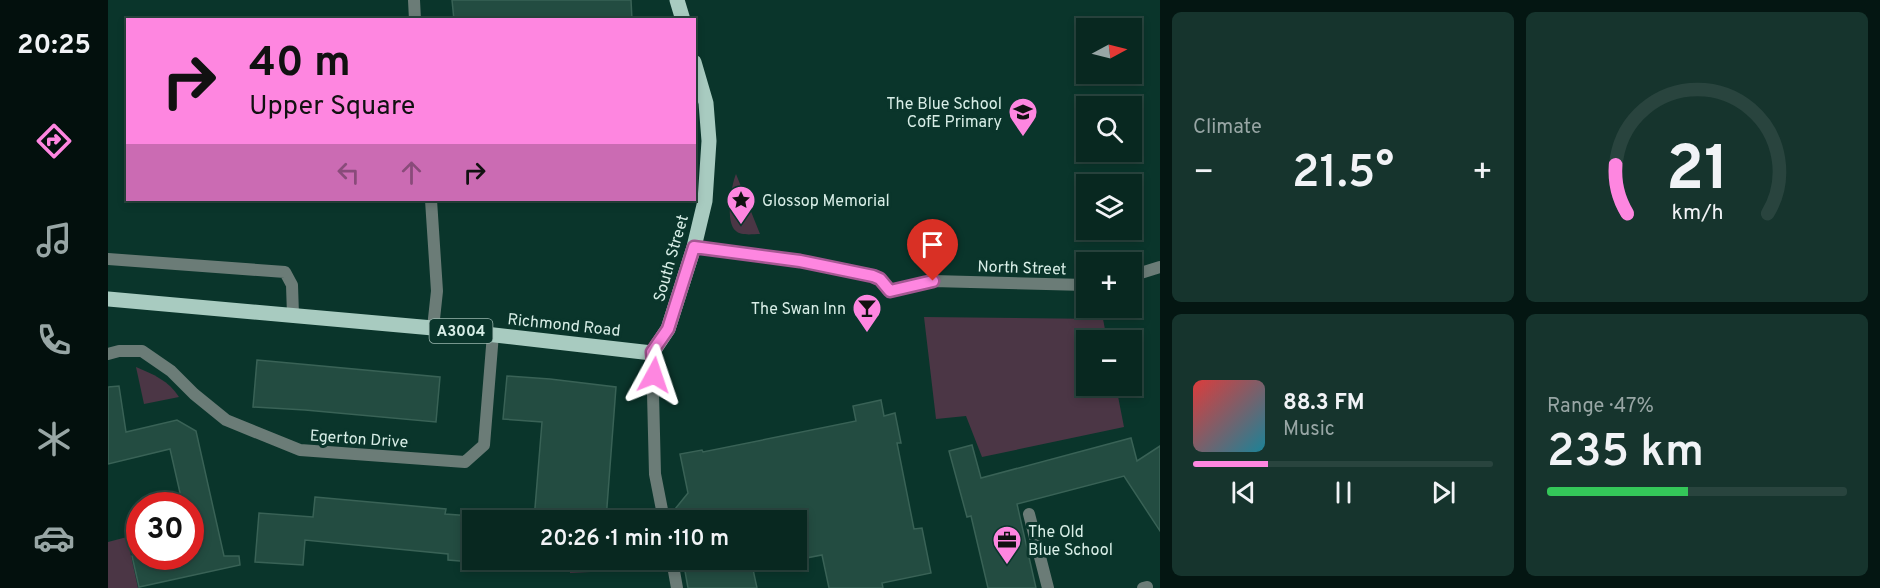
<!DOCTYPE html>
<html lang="en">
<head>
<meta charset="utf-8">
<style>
	:root { --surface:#082820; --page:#16342d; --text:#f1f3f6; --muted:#98a6a5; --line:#29443e; --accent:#fe86e0 }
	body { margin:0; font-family:Overpass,sans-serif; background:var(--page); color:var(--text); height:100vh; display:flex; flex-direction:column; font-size:22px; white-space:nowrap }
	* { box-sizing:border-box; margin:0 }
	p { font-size:20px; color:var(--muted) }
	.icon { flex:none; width:33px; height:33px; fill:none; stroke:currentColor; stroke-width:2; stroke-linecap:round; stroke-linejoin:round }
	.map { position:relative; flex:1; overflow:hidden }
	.drawer { display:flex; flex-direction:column; gap:12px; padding:12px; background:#041612; width:720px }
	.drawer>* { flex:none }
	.guide { position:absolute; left:18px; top:18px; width:570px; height:183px; border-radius:0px; box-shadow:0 3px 9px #0003,0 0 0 2px var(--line); background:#fe86e0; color:#111; overflow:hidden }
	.needle { width:39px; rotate:83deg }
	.buttons { position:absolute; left:968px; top:18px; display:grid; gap:12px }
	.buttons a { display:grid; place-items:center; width:66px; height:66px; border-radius:0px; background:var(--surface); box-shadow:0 3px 9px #0003,0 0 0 2px var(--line); font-size:30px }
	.speed { position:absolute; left:18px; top:492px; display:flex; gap:12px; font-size:30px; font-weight:700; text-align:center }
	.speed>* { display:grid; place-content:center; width:78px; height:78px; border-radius:50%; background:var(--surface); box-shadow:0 3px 9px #0003,0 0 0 2px var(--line); line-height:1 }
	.speed .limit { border:9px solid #d22; background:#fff; color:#111 }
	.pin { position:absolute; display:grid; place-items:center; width:51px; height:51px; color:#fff; margin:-62px -26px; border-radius:50% 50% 50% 0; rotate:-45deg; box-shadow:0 0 6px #0007 }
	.pin .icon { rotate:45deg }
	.me { position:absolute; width:66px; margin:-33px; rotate:5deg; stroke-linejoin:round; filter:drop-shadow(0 0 4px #0008) }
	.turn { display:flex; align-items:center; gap:21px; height:126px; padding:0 24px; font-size:27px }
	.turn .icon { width:78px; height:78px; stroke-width:2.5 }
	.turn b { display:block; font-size:42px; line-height:51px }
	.lanes { display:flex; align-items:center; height:57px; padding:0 24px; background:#0003; justify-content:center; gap:30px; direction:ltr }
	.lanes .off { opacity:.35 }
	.big { font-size:45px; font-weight:600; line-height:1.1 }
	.drawer .widget { flex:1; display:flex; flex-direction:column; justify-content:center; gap:9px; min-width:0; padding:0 21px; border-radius:9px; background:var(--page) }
	.drawer .dial { align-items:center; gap:0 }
	.dial svg { height:156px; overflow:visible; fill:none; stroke:var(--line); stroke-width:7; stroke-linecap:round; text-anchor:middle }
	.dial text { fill:var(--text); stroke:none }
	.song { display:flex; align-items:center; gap:18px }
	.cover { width:72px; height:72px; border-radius:9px; background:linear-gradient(135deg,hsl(0 70% 55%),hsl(190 70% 35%)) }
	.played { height:6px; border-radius:3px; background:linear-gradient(90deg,var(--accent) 25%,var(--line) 25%) }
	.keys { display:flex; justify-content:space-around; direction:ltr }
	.heat { display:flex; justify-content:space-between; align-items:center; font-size:33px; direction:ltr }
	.charge { height:9px; border-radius:4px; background:linear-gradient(90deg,#34c759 47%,var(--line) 0) }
	.drawer .tiles { flex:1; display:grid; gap:12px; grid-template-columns:repeat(2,1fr) }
	.trip { position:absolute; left:354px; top:510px; width:345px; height:60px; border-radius:0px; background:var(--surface); box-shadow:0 3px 9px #0003,0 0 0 2px var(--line); font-weight:600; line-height:60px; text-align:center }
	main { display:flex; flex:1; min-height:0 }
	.menu { display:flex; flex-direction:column; width:108px; justify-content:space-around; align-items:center; background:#03100d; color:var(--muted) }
	.menu .icon { width:42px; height:42px }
	.menu .current { color:var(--accent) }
	.menu b { font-size:27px; color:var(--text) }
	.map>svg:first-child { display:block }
</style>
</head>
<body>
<main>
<nav class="menu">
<b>20:25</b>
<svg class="icon current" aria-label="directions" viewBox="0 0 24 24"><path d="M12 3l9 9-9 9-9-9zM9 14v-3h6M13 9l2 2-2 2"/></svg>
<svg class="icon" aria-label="music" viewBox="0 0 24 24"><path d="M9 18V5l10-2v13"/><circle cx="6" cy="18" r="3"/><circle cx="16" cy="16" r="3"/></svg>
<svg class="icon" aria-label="phone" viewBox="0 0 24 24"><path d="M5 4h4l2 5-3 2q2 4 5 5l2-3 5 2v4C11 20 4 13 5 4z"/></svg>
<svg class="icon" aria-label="climate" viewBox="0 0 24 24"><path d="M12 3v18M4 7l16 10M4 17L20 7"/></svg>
<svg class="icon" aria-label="car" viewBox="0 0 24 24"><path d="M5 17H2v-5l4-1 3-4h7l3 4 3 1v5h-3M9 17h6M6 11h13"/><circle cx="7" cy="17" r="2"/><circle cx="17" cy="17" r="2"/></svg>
</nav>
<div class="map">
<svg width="1052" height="588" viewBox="0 0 1052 588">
	<rect width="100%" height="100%" fill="#0a352b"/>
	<!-- green -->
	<g fill="#4b3645">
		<path d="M628,174l24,60c-7,0 -19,2 -24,-3 -11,-8 -5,-45 0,-57z"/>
		<path d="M816,317l179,2 4,21h-21v46h30l8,41 -142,30 -16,-41 -30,3z"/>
		<path d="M28,367c17,7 33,14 43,30l-35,7z"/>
		<path d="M19,537l11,51h-30v-46z"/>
		<path d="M453,560h36l-6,12 -21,1v-13z"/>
	</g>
	<!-- building -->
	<g fill="#234c41" stroke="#396256" stroke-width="1.5">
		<path d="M344,0h179l1,20h-178z"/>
		<path d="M149,360l183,17 -4,45 -131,-12 -52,-3z"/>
		<path d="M399,376l43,3 66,8 -10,133h-72l8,-98 -39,-3z"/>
		<path d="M11,386l7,46 51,-12 19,11 28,125h15l1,9 -101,22 -7,-31h58v-50h-7l-13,-57 -62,15v-77z"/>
		<path d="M773,400l3,16 11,-3 6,30h-4l17,86 8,-1 9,45 -49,10 1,5h-54l-7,-33 -26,5v-40h-124l-1,-6 17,-21 -8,-39 22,-4 1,2 153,-31 -3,-15z"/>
		<path d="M1023,438l6,23 23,-15v85l-36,-55 -107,28 19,84h-48l-17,-72 -4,1 -18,-66 23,-6 9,33z"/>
		<path d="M207,497l131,12 -1,5 27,2v46l-24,-2v-6l-143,-14 -2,25 -48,-3 4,-49 54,4z"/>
		<path d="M575,560h68l6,28h-69z"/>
	</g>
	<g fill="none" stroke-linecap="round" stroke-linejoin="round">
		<!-- pedestrian -->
		<g stroke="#6b7c77" stroke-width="12">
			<path d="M921,514l19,74"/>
			<path d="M1035,588l4,-1"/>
		</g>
		<!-- minor -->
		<g stroke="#6b7c77" stroke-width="12">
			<path d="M306,0l1,20"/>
			<path d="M323,200l6,91 -4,37"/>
			<path d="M586,247l105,14 66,13 15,5 10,12 43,-10 153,4"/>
			<path d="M0,259l177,13 7,13 1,30"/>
			<path d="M1023,276l29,-9"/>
			<path d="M544,353l3,121 9,46"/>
			<path d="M0,354l11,-3h23l29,20 23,23 32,26 74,30 165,12 19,-17 9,-111"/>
			<path d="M564,560l5,28"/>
		</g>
		<!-- primary -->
		<g stroke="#a8cbc0" stroke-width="15">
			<path d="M569,0l6,20"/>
			<path d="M0,299l325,29 219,25 16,-24 26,-82 11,-46 4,-60 -3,-38 -12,-41"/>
		</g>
	</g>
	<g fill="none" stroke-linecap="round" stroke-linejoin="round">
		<!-- route casing -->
		<g stroke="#a55792" stroke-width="15">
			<path id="route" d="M546,375l-2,-23 16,-23 26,-82 106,14 73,15 7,3 10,12 43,-10"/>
		</g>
		<!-- route -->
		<use href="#route" stroke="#fe86e0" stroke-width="10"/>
	</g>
	<!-- icons -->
	<defs>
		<g id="school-pin" transform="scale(1.5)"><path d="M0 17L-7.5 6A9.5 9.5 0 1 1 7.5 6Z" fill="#fe86e0" stroke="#0a352b"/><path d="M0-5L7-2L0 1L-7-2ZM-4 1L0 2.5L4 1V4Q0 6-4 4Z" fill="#111"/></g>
		<g id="sight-pin" transform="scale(1.5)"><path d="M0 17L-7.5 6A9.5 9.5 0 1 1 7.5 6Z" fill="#fe86e0" stroke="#0a352b"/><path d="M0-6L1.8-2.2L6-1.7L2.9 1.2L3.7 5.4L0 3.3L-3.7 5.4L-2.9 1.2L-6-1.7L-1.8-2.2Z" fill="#111"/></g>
		<g id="bar-pin" transform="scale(1.5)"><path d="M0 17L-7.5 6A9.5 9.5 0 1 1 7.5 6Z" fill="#fe86e0" stroke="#0a352b"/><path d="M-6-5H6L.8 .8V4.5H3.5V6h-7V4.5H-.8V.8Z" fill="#111"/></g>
		<g id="office-pin" transform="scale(1.5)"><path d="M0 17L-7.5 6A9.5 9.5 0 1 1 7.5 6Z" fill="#fe86e0" stroke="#0a352b"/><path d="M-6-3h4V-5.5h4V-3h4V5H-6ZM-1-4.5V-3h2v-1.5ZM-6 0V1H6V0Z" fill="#111"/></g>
	</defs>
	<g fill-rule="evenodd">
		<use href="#school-pin" x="915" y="112"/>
		<use href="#sight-pin" x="633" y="200"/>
		<use href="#bar-pin" x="759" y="308"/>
		<use href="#office-pin" x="899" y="540"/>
	</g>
	<g text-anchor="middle" stroke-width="6" stroke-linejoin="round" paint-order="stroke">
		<!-- shield labels -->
		<rect fill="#0a352b" stroke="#9ab6af" stroke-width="1.5" x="321.5" y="319" width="63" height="24" rx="4.5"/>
		<g font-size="15" font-weight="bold" fill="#d8eee7">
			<text x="353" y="336">A3004</text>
		</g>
		<!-- poi labels -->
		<g font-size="16" fill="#d8eee7" stroke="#0a352b" text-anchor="end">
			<text x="894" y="109">The Blue School<tspan x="894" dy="18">CofE Primary</tspan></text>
			<text x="654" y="206" text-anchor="start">Glossop Memorial</text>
			<text x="738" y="314">The Swan Inn</text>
			<text x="920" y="537" text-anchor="start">The Old<tspan x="920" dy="18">Blue School</tspan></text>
		</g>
		<!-- street labels -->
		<g font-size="16" fill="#d8eee7" stroke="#0a352b">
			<text transform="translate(562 258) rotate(-74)" y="6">South Street</text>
			<text transform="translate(914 267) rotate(2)" y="6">North Street</text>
			<text transform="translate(456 324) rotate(6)" y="6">Richmond Road</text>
			<text transform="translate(251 438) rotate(4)" y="6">Egerton Drive</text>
		</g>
	</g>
</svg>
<div class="buttons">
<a><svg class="needle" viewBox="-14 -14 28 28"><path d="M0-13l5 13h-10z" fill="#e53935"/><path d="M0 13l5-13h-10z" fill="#98a6a5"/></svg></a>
<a><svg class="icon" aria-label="search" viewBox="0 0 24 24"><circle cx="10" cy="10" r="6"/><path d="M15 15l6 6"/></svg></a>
<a><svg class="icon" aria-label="layers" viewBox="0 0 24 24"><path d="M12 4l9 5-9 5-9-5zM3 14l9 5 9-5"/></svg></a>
<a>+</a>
<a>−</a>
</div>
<div class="speed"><div class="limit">30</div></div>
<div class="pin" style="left:825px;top:281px;background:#d93025"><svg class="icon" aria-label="arrive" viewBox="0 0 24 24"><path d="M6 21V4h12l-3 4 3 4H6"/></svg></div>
<svg class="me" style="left:546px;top:375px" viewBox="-20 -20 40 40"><path d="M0-17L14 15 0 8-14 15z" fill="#fe86e0" stroke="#fff" stroke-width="4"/></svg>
<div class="trip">20:26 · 1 min · 110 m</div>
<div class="guide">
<div class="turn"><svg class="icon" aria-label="right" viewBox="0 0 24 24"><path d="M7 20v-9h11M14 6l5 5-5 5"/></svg><div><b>40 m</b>Upper Square</div></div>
<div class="lanes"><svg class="icon off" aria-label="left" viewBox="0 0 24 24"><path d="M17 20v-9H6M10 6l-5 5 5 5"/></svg><svg class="icon off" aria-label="ahead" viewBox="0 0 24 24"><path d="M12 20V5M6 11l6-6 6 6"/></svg><svg class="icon" aria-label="right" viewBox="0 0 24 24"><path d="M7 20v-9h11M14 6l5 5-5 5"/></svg></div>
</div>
</div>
<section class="drawer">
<div class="tiles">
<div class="widget"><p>Climate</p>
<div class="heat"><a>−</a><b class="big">21.5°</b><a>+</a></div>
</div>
<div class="widget dial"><svg viewBox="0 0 100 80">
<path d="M14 69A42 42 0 1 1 86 69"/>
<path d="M14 69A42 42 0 0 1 8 44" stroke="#fe86e0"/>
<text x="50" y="56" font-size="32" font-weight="700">21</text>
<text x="50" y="72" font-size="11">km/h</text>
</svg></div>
<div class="widget">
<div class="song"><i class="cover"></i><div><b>88.3 FM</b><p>Music</p></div></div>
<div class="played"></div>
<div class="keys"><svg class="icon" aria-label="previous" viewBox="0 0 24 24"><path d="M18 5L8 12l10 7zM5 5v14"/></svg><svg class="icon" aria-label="pause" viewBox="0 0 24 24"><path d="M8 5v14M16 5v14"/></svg><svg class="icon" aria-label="next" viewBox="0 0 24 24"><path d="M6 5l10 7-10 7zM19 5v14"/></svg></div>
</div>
<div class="widget"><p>Range · 47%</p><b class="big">235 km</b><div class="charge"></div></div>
</div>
</section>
</main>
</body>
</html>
